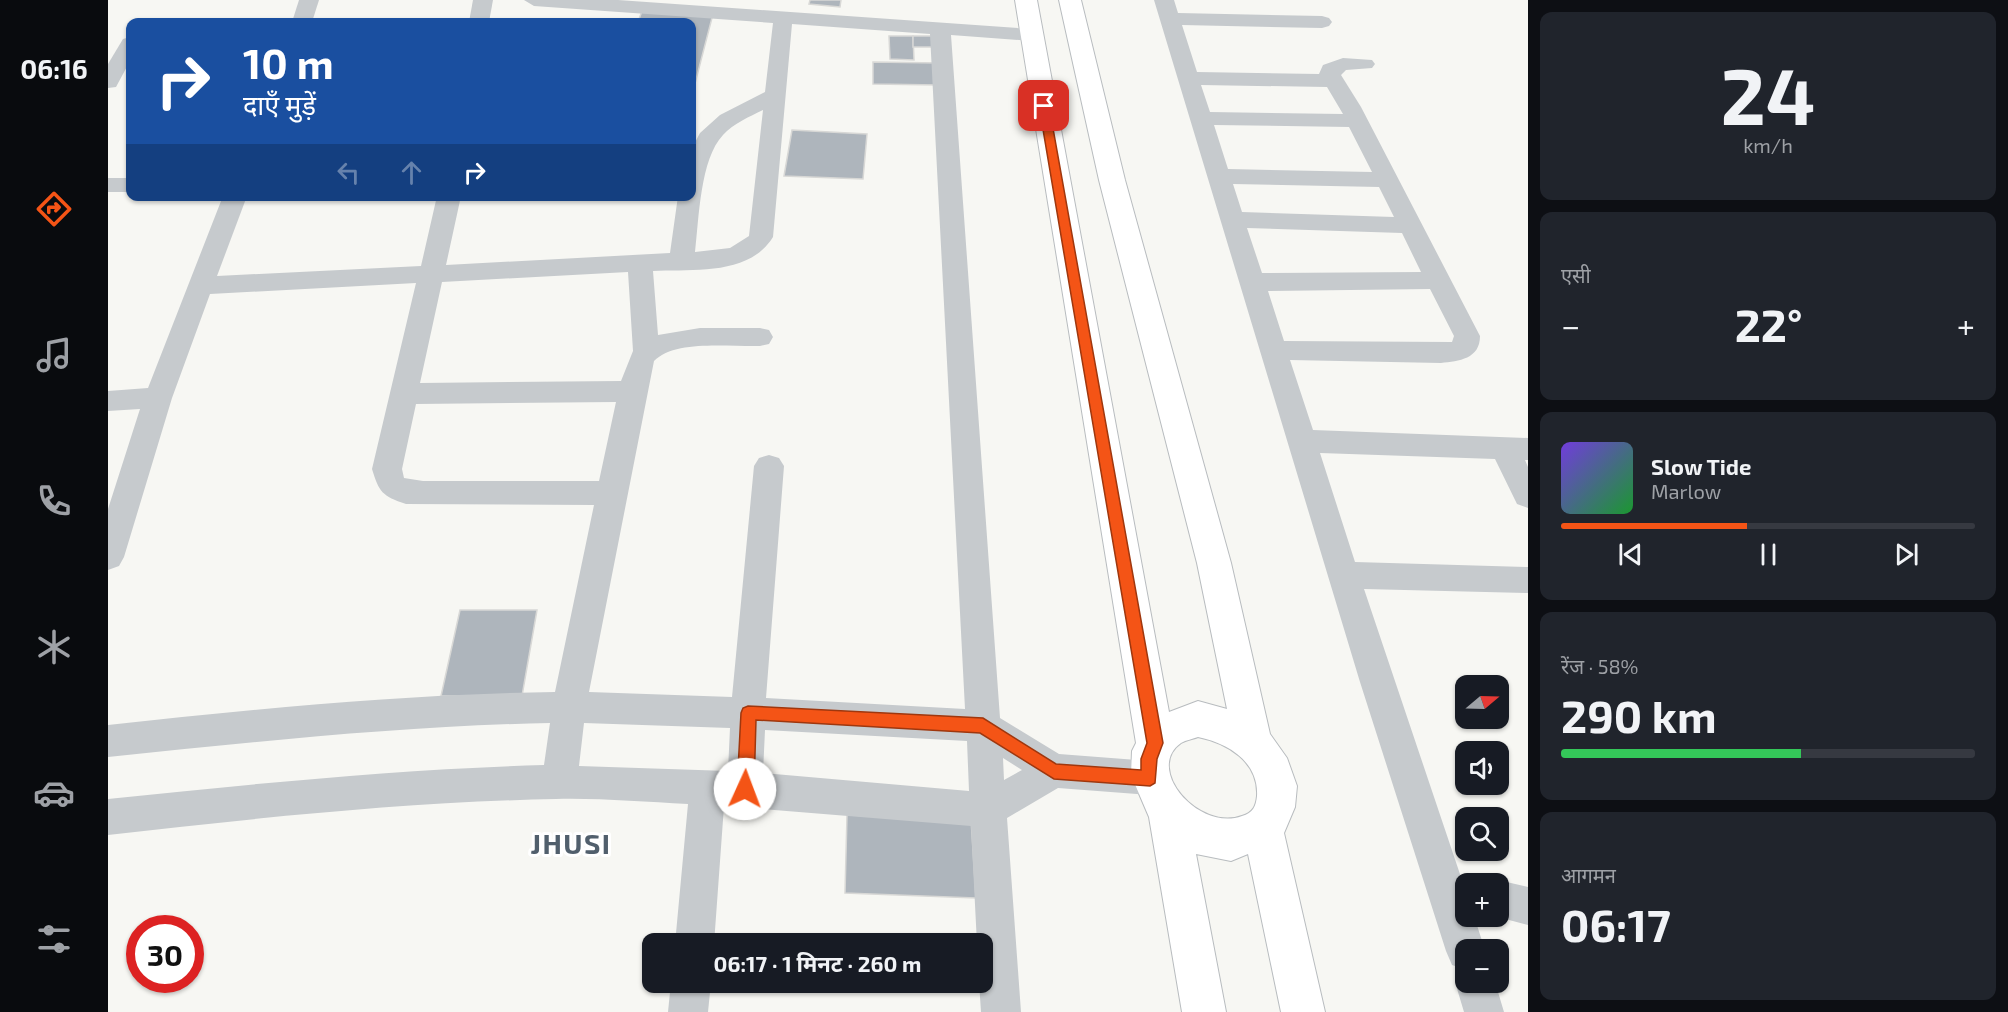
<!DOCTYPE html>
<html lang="hi">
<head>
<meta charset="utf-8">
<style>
	:root { --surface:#171b24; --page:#20242c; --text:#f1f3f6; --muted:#9ea1a6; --line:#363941; --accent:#f45416 }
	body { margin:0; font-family:"Exo 2","Noto Sans Devanagari",sans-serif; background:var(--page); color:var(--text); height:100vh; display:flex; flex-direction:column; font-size:22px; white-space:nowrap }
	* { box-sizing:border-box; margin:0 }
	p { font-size:20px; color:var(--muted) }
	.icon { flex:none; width:33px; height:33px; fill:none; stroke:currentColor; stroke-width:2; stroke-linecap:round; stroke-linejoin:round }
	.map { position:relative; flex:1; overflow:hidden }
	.drawer { display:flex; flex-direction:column; gap:12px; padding:12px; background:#0d0f14; width:480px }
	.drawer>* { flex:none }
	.top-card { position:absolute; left:18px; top:18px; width:570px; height:183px; border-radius:12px; box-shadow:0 2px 4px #0004; background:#1a4fa0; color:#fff; overflow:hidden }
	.needle { width:39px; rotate:71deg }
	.fabs { position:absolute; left:1347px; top:675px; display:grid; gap:12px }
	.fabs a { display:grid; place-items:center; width:54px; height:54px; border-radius:12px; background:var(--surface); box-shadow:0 2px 4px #0004; font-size:30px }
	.speed { position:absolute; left:18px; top:915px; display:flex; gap:12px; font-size:30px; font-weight:700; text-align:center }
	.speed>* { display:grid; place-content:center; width:78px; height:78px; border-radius:50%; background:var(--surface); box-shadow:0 2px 4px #0004; line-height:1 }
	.speed .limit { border:9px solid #d22; background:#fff; color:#111 }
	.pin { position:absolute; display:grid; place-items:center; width:51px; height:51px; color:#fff; margin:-26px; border-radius:12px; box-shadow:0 3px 9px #0006 }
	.me { position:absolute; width:66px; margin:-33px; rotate:2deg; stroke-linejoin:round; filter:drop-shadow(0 0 4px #0008) }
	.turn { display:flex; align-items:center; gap:21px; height:126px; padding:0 18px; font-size:27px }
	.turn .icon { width:78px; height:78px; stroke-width:2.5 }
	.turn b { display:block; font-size:42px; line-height:51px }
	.lanes { display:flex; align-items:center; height:57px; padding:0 18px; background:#0003; justify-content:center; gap:30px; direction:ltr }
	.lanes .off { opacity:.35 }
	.big { font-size:45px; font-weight:700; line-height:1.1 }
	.drawer .widget { flex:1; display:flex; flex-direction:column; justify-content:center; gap:9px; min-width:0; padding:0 21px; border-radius:12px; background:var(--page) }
	.drawer .dial { align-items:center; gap:0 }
	.dial b { font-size:78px; line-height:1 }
	.song { display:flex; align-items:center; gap:18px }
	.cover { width:72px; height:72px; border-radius:9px; background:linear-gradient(135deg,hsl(260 70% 55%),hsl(130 70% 35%)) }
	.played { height:6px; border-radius:3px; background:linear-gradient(90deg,var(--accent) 45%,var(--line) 45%) }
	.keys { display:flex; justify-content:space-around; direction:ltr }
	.heat { display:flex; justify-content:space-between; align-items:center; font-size:33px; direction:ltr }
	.charge { height:9px; border-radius:4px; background:linear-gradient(90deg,#34c759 58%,var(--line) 0) }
	.trip { position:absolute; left:534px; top:933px; width:351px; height:60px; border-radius:12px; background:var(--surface); box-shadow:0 2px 4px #0004; font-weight:700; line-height:60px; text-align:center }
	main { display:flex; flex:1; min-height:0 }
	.dock { display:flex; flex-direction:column; width:108px; justify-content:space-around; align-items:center; background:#090b0e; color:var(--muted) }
	.dock .icon { width:42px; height:42px }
	.dock .current { color:var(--accent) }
	.dock b { font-size:27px; color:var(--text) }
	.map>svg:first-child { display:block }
</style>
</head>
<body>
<main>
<nav class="dock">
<b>06:16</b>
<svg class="icon current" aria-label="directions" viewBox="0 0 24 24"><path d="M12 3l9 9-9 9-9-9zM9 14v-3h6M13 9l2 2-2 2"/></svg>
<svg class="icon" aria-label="music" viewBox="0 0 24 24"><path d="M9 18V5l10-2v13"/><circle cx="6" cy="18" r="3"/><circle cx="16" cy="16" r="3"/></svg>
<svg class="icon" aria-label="phone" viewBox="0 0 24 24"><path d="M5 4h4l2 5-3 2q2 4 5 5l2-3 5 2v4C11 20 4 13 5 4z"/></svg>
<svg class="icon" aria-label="climate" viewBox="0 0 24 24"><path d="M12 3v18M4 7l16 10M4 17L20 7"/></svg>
<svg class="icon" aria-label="car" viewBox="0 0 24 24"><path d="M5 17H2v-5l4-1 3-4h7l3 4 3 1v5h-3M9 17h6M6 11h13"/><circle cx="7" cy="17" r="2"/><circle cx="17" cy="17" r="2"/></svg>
<svg class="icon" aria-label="filters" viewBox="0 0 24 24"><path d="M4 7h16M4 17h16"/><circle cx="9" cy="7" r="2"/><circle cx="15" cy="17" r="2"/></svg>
</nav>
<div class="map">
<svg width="1420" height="1012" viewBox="0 0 1420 1012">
	<rect width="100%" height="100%" fill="#f7f7f3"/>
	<!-- building -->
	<g fill="#aeb5bc" stroke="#d8d8d6" stroke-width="1.5">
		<path d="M702,0h31l-1,7 -31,-3z"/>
		<path d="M534,11l71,3 -21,81v-73h-54z"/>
		<path d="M781,36h24l1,24 -24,-1z"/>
		<path d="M805,36h20l2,11h-22z"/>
		<path d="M765,62l65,1 1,22 -66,-1z"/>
		<path d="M684,130l75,4 -4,45 -79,-3z"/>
		<path d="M352,610h77l-15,86h-81z"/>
		<path d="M739,815l124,4 5,79 -131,-5z"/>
	</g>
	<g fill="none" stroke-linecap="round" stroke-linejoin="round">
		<!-- highway casing -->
		<g stroke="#b8bcbf" stroke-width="2">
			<path id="highway" d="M907,0h22l132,712 29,-11 29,8 -30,-146 -98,-383 -40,-180h22l44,180 106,383 39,171 17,24 10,28 -2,21 -11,26 41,179h-44l-33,-158 -17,7 -35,-7 30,158h-44l-33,-195 -18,-42 1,-24 4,-8zM1090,737c30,6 61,25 59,59 -1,10 -4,17 -15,20 -43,16 -98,-47 -61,-73 5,-3 12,-4 17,-6z"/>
		</g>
		<!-- street -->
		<g fill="#c6cacd" fill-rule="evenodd">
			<path d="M191,0h20l-7,22h-20z"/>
			<path d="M365,0h20l-4,22h-20z"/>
			<path d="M416,0h94l414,29 7,2 3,4 -3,4 -7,2 -81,-6 49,683 59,36 91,7 13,5 5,12 -5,12 -13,5 -92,-7 -51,30 14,194h-40l-2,-30h3v-38h-5l-6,-118 -247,-20 -10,138h-39l13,-140c-44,-2 -88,-6 -132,-5 -150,3 -299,19 -448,36v-36c145,-15 290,-30 436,-34l6,-42c-148,3 -295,19 -442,34v-32c149,-16 297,-31 447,-33l39,-187 -188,-1c-24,-8 -27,-12 -34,-35l44,-186 -206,11 -38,104 -48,159 -5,9 -11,4v-61l32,-100 -32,2v-20l40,-3 75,-192h24l-30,80 204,-10 16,-70h24l-15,69 224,-12 8,-57h14v-48l8,-15 20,-18 45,-23 8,-69 -239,-17zM684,24l138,10 35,675 -199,-11 18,-232 -5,-8 -10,-3 -10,3 -5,8 -22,231 -143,-5 65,-331c21,-22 77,-14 106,-15l9,-2 4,-7 -4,-7 -9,-2h-60l-42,7 -5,-64c40,-2 96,5 120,-34zM655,110l-14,126 -19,12 -35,4c4,-33 5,-93 28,-117 11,-12 26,-18 40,-25zM520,272l5,79 -12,30 -201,2 22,-101zM508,402l-17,79h-176l-19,-3 -2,-9 14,-65zM476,723l146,5 -2,43 -149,-5zM657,730l202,11 2,50 -206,-18zM895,758l19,12 -18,10z"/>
			<path d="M1046,0h20l4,13 144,3 7,2 3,4 -3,4 -7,2 -140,-3 15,47 122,2 4,-9 20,-7 29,2 3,4 -3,4 -26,2 -5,5 20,32 119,229c0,23 -21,25 -39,27l-151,-3 23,70 215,8v22h-3l3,7v41l-11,-4 -22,-45 -175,-6 35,109 173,5v26l-164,-4 102,303v24h8l11,34h-19v32h29l9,30h-40l-9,-30 6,-14 -9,-3 -6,-14 -86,-269zM1093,85l126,2 16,27 -133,-2zM1106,125l135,2 23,45 -144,-3zM1125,184l146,3 15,30 -152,-5zM1139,228l155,5 19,39 -159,1zM1322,289l24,47 -2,6 -168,-1 -16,-50z"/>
			<path d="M22,37v24l-14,26 -8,1v-24l15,-25z"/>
			<rect x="0" y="178" width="22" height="14"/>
			<path d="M1390,880l30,7v38l-34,-9h4v-32h-9z"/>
			<path d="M563,982h40l-3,30h-40z"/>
		</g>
		<!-- highway -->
		<use href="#highway" fill="#fff" fill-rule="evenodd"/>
	</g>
	<!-- route -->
	<path fill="#f45416" stroke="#9f370e" stroke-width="1.5" d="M936,103l5,3 114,637 -6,16 -2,24 -5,3 -96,-7 -74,-46 -224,-13 -2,69 -3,6 -6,2 -5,-2 -3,-6 4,-76 2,-5 5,-2 235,12 73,46 85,6v-11l6,-16 -108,-637z"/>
	<g text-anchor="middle" stroke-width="6" stroke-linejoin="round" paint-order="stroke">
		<!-- near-district labels -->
		<g font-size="28" font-weight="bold" letter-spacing="1.5" fill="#515f6c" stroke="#fff">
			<text x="463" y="854">JHUSI</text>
		</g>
	</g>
</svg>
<div class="fabs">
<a><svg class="needle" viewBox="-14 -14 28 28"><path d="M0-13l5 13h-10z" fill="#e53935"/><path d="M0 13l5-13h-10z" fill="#9ea1a6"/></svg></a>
<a><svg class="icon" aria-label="sound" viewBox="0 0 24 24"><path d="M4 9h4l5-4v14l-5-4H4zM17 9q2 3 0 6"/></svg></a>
<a><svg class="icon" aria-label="search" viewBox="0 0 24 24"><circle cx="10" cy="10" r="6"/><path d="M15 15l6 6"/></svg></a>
<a>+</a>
<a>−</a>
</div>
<div class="speed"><div class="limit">30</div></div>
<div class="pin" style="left:936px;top:106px;background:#d93025"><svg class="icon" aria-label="arrive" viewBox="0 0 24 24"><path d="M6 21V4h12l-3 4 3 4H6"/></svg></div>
<svg class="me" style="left:637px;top:789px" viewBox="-20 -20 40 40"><circle r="19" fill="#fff"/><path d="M0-13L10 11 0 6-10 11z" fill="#f45416"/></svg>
<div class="trip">06:17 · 1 मिनट · 260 m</div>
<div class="top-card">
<div class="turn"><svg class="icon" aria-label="right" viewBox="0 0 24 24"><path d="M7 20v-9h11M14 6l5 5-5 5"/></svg><div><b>10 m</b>दाएँ मुड़ें</div></div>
<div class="lanes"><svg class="icon off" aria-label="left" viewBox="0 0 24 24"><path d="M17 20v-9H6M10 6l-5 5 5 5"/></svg><svg class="icon off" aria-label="ahead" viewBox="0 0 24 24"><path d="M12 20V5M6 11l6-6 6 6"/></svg><svg class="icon" aria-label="right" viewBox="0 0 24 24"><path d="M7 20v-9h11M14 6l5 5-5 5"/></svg></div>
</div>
</div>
<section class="drawer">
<div class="widget dial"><b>24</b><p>km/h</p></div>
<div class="widget"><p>एसी</p>
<div class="heat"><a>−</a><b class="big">22°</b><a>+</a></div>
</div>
<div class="widget">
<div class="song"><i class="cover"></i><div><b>Slow Tide</b><p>Marlow</p></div></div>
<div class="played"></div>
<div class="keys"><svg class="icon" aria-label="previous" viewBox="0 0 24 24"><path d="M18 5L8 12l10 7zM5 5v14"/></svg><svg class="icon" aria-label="pause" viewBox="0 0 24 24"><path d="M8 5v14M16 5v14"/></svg><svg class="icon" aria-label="next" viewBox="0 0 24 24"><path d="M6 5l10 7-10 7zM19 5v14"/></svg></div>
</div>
<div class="widget"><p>रेंज · 58%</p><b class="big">290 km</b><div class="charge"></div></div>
<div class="widget"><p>आगमन</p><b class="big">06:17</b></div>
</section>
</main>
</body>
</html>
